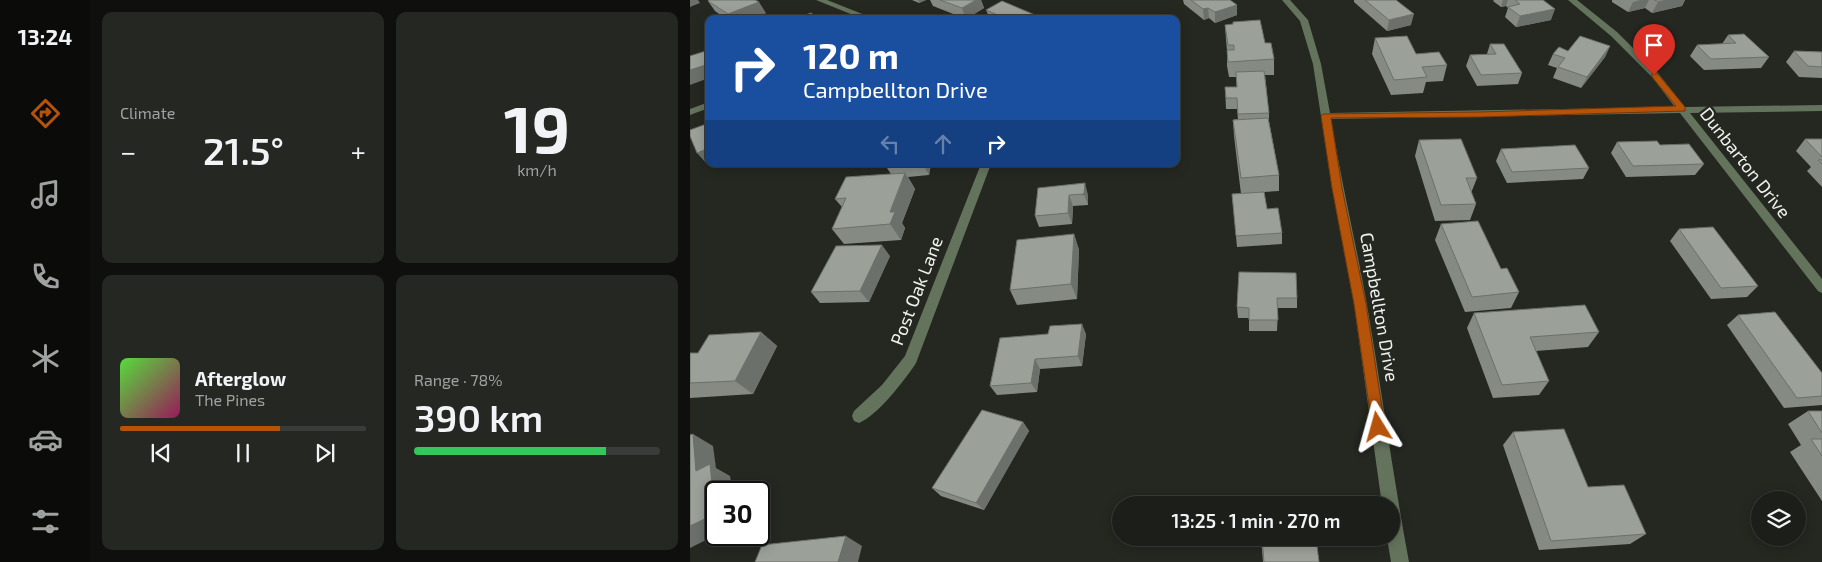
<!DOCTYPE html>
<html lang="en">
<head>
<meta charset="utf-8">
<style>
	:root { --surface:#1b1e19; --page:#242722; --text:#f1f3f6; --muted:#a0a2a2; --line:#393c38; --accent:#b45309 }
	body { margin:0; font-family:"Exo 2",sans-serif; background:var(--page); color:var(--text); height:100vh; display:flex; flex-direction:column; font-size:19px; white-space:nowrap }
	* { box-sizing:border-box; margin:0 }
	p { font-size:16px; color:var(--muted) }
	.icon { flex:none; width:28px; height:28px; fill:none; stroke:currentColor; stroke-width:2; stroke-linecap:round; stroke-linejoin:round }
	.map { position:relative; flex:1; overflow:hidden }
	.sheet { display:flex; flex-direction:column; gap:12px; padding:12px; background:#0f100e; width:600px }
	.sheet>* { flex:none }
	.hud { position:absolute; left:15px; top:15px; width:475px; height:152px; border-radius:10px; box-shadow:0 2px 12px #0003,0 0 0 1px var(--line); background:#1a4fa0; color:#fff; overflow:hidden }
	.buttons { position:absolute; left:1061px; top:491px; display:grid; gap:10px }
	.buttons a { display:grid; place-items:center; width:55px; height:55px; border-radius:50%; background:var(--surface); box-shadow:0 2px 12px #0003,0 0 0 1px var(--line); font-size:25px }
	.speed { position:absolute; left:15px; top:481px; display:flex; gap:10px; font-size:25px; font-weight:700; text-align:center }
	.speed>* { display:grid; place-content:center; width:65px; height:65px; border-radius:50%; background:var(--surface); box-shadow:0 2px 12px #0003,0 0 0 1px var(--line); line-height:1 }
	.speed .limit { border:2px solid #111; border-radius:8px; background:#fff; color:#111 }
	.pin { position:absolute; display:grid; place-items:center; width:42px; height:42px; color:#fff; margin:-51px -21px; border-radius:50% 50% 50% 0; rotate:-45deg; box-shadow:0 0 5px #0007 }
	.pin .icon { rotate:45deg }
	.me { position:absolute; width:55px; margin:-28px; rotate:352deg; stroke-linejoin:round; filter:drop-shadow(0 0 4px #0008) }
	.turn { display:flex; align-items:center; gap:18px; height:105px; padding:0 15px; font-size:22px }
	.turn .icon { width:65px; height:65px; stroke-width:2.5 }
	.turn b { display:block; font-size:35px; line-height:42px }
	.lanes { display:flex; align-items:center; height:48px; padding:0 15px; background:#0003; justify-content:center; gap:25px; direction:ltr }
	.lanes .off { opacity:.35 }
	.big { font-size:38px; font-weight:600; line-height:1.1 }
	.sheet .card { flex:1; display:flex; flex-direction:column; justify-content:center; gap:8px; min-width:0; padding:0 18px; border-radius:10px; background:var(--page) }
	.sheet .dial { align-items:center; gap:0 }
	.dial b { font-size:65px; line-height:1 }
	.song { display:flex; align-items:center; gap:15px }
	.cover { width:60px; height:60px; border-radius:8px; background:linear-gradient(135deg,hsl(110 70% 55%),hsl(330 70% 35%)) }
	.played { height:5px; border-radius:2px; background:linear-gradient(90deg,var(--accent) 65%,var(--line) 65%) }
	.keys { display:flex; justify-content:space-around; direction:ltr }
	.heat { display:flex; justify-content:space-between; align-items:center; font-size:28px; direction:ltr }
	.charge { height:8px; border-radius:4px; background:linear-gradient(90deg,#34c759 78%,var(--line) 0) }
	.sheet .tiles { flex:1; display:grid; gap:12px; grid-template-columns:repeat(2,1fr) }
	.trip { position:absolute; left:422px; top:496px; width:288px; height:50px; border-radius:25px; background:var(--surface); box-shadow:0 2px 12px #0003,0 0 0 1px var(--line); font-weight:600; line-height:50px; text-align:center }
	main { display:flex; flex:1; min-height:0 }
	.tab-bar { display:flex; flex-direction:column; width:90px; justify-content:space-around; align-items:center; background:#0b0c0a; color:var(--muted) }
	.tab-bar .icon { width:35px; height:35px }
	.tab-bar .on { color:var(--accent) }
	.tab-bar b { font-size:22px; color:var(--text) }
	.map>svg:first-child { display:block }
</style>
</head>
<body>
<main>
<nav class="tab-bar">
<b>13:24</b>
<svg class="icon on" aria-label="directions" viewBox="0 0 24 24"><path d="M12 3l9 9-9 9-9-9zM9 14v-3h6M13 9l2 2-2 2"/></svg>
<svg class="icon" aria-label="music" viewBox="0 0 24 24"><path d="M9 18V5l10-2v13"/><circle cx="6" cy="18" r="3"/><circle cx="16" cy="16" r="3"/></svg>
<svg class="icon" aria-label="phone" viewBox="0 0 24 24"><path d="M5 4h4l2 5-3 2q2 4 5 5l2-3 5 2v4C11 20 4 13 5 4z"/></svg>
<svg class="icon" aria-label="climate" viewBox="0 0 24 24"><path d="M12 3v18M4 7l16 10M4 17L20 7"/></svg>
<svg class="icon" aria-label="car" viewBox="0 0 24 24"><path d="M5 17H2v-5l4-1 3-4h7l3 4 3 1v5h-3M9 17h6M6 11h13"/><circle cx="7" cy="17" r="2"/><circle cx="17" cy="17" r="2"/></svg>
<svg class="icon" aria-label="filters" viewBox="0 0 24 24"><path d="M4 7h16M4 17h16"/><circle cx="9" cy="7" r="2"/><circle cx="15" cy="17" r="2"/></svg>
</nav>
<section class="sheet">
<div class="tiles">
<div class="card"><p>Climate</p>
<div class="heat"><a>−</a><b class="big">21.5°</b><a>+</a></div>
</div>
<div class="card dial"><b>19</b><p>km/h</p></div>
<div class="card">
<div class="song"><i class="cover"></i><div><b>Afterglow</b><p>The Pines</p></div></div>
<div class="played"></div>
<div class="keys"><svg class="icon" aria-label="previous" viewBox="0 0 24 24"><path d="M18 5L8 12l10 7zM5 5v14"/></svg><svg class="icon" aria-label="pause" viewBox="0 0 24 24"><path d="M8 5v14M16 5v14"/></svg><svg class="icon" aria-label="next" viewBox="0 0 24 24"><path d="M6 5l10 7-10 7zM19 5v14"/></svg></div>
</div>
<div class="card"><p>Range · 78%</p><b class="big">390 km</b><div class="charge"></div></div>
</div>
</section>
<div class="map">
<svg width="1132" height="562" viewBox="0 0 1132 562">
	<rect width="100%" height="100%" fill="#242821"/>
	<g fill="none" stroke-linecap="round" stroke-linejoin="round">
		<!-- street -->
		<g fill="#64735c" fill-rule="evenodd">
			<path d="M126,0h11l48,19h-12z"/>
			<path d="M592,0h8l18,20 13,44 9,49 345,-6 -23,-30 -41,-41 -43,-36h9l40,32 41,41 27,34 137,-2v6l-132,2 132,166v14l-4,-2 -138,-178 -349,6c10,62 25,124 36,186 15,86 26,172 42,257h-18l-4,-24h4v-33h-9l-28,-201 -22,-116 -19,-124 -13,-43z"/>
			<path d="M19,102v6l-19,7v-6z"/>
			<path d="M291,164h10l-75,199c-11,17 -39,53 -57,60l-5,-2 -2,-5 2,-5 28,-26 23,-29z"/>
		</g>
	</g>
	<!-- wall -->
	<g fill="#858a83">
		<path d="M222,0h14l-7,3z"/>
		<path d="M240,0h51l3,8 -18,11 -33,-13z"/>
		<path d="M493,0h47l7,15 -22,8 -6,-5 -5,2 -20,-16z"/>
		<path d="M664,0h42l15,25 -24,6 -33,-29z"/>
		<path d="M804,0h49l8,20 -35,7 -11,-10 3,-9 -2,-2 -5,1 -8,-6z"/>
		<path d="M922,0h73l-3,6 -30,7 -7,-5 -17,4 -16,-10z"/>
		<path d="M18,1l58,12 -14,6h-26l-11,-8z"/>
		<path d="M296,10l49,5 1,4h-46z"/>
		<path d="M535,25l40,18 9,16v16h-9l4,38v8l10,54v16l-15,1 3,17 15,24v11l-45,3 -5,-53h9l-7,-58 -1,-16 5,-1 -1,-10h-11l-1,-22h12l-1,-10h-7l-2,-11v-16l-1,-10z"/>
		<path d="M1038,35l41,22 -8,11 -57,2 -14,-14 7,-11 25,-1z"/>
		<path d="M685,38l72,27 -4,16 -17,1 -3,11 -32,2 -19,-41z"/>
		<path d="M800,44l32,29 -4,11 -41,2 -11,-20 4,-11 17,-1z"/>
		<path d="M920,46l-5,11 -24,31 -28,-10 4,-10 -9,-3 5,-11 15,-3z"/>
		<path d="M1104,51l28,1v26l-23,-1 -13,-15z"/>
		<path d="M1115,139h17v48l-15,-16 4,-4 -15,-16z"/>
		<path d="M729,140l58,38 -6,15 5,11 -6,16 -35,1 -20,-65z"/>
		<path d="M927,142l43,3 44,19 -9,11 -69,2 -15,-24z"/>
		<path d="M811,149l88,19 -6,11 -76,4 -11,-22z"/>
		<path d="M198,164h43l-2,11 -21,2 7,12 -13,34 3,5 -4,12 -57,4 -12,-15 10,-22 -7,-8 56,-25 -4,-6z"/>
		<path d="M364,164h25l-24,2z"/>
		<path d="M348,188l50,7v10l-15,1 -1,18 -33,3 -4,-11z"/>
		<path d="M751,224l60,45 18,23 -8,16 -46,4 -30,-72z"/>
		<path d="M989,229l79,57 -11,11 -36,2 -41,-58z"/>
		<path d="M384,234l5,16 -2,49 -60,6 -7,-15z"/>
		<path d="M200,256l-21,46 -49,1 -9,-11z"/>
		<path d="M549,272l58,26v10h-19l-1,23h-28v-13h-11l-1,-11z"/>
		<path d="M784,313l125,19 -11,15 -52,4 13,30 -10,14 -46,3 -26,-70z"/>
		<path d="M1048,315l84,58v32l-38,3 -57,-83z"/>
		<path d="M71,332l16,14 -24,48 -63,4v-45h8z"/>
		<path d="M396,334l-4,32 -42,3 -3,23 -40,3 -7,-9 10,-48z"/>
		<path d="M1118,411h14v90l-32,-49 11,-7 -13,-21z"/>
		<path d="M333,422l6,9 -45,79 -43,-14 -9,-8z"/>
		<path d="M823,432l75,55 58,47 -16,10 -91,6 -36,-105z"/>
		<path d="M571,538h55l3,24h-56z"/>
	</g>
	<!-- shaded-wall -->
	<g fill="#6c706a">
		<path d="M0,0h8l2,3 -10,4z"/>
		<path d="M228,0h8l-7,3z"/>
		<path d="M286,0h5l3,8 -18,11 -4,-11z"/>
		<path d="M813,0h5l-2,6 -5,1z"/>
		<path d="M950,0h9l-4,8 -17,4 5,-10z"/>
		<path d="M977,0h18l-3,6 -30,7 6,-11z"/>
		<path d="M69,2l7,11 -14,6h-21l-3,-5z"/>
		<path d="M547,5v10l-22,8v-11z"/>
		<path d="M518,8l1,10 -5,2 -1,-11z"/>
		<path d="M865,9l-4,11 -35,7 4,-11z"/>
		<path d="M724,14l-3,11 -24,6 2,-11z"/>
		<path d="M345,15l1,4h-7z"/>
		<path d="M920,46l-5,11 -24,31 6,-11z"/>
		<path d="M19,64v14l-19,7v-15z"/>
		<path d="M19,148v15l-2,1 -10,-11z"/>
		<path d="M233,164h8l-2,11z"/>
		<path d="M215,173l10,16 -13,34 3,5 -4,12 -11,-16v-12z"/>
		<path d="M395,183l3,12v10l-4,-11z"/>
		<path d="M379,195l4,11 -1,18 -4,-11z"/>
		<path d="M384,234l5,16 -2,49 -6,-15z"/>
		<path d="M192,245l8,11 -21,46 -9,-11z"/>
		<path d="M392,324l4,10 -4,32 -4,-10z"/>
		<path d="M71,332l16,14 -24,48 -18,-13z"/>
		<path d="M345,359l5,10 -3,23 -6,-9z"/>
		<path d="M333,422l6,9 -45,79 -8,-7z"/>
		<path d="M3,434l20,12 3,22 14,8 3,16h-17v43l-26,13v-22l6,-55z"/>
		<path d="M156,536l16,10 -4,16h-20z"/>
	</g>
	<!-- building -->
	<g fill="#9ba098" stroke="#6c706a">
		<path d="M19,0h46l4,2 -31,12 -20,-13z"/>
		<path d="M250,0h36l-14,8z"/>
		<path d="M501,0h39l7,5 -22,7 -7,-4 -5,1z"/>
		<path d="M675,0h31l18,14 -25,6z"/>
		<path d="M825,0h28l12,9 -35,7 -12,-9 12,-3z"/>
		<path d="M964,0h13l-9,2z"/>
		<path d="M312,1l33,14 -6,4h-35l6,-3 -14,-6z"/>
		<path d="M121,13l8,6h-24z"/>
		<path d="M570,20l5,23h6l3,16 -46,3 -1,-12h7v-5h-6l-3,-20 8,-1v-2z"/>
		<path d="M1054,34l25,23 -58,2 -14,-14 39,-2 -8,-8z"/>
		<path d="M717,36l9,18 23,-2 8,13 -25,2 5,10 -33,3 -19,-42z"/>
		<path d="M890,36l30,10 -23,31 -29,-10 7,-9 -12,-4 6,-7 9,4z"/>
		<path d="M800,44h14l18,29 -41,2 -11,-20 26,-1z"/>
		<path d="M19,50v14l-19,6v-14z"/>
		<path d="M1104,51l28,1v15l-14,-1z"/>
		<path d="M574,71l5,42 -31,1 -1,-16h-11l-1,-11h12l-1,-15z"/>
		<path d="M578,118l11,57 -38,3 -8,-58z"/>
		<path d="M19,123v25l-12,5 -7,-17v-6z"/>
		<path d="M771,139l16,39h-11l10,26 -35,1 -22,-65z"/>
		<path d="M1115,139h17v18z"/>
		<path d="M967,141l3,4 29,-1 15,20 -71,2 -16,-24z"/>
		<path d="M885,145l14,23 -77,4 -11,-23z"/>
		<path d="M1128,160h4v4z"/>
		<path d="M198,164h32l-33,4z"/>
		<path d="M215,173l-15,39h5l-5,12 -58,5 14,-31 -11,1 11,-22z"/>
		<path d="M395,183l-1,11 -15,1 -1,18 -33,3 3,-28z"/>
		<path d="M574,192l3,17 11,-1 4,25 -46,3 -4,-42z"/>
		<path d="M788,221l23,48 6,-1 12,24 -47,5 -31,-73z"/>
		<path d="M1023,227l45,59 -37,2 -42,-59z"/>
		<path d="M384,234l-3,50 -61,6 7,-50z"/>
		<path d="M192,245l-22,46 -49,1 25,-46z"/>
		<path d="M549,272l57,1 1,25h-20l1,22h-29v-12l-12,-1z"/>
		<path d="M895,305l14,27 -69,5 19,44 -47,4 -28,-72z"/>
		<path d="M1085,312l47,61v23l-25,2 -59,-83z"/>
		<path d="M392,324l-4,32 -43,3 -4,24 -41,3 10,-48 48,-4 2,-8z"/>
		<path d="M71,332l-26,49 -45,2v-30h8l11,-18z"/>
		<path d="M292,410l41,12 -47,81 -44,-15z"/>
		<path d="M1118,411h14v22z"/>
		<path d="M874,429l24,58 36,-2 22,49 -95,7 -38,-109z"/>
		<path d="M3,434l3,37 14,-7 5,50 -25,12v-91z"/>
		<path d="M1121,439h11v17z"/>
		<path d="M156,536l-8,26h-83l7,-17z"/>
		<path d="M572,538h54l3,24h-55z"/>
	</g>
	<!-- route -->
	<path fill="#b45309" stroke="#753606" d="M962,73h5l28,34v4l-205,6 -149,1 11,70 24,116 19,123 -2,5 -5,2 -5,-2 -19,-128 -22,-116 -11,-72 2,-2 157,-2 196,-6 -24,-29z"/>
	<g text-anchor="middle" stroke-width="5" stroke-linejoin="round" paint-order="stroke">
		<!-- street labels -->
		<g font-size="18" fill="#eef1ed" stroke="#242821">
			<text transform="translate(1055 163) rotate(52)" y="6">Dunbarton Drive</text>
			<text transform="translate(227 291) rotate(-69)" y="6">Post Oak Lane</text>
			<text transform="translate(689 307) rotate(80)" y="6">Campbellton Drive</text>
		</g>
	</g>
</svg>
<div class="buttons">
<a><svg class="icon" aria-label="layers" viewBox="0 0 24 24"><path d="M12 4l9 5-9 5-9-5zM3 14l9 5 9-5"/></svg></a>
</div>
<div class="speed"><div class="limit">30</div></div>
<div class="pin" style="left:964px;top:75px;background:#d93025"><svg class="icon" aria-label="arrive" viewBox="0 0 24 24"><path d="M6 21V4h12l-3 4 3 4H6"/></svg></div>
<svg class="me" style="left:688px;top:427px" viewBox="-20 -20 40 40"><path d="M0-17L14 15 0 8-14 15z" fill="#b45309" stroke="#fff" stroke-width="4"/></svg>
<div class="trip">13:25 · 1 min · 270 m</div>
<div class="hud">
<div class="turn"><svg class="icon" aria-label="right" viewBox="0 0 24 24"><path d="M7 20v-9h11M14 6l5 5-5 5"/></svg><div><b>120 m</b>Campbellton Drive</div></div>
<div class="lanes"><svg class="icon off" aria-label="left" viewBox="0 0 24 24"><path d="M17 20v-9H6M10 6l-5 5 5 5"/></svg><svg class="icon off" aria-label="ahead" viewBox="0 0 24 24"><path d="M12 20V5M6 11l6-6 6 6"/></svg><svg class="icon" aria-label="right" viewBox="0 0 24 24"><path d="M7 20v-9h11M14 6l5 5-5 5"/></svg></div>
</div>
</div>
</main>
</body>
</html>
